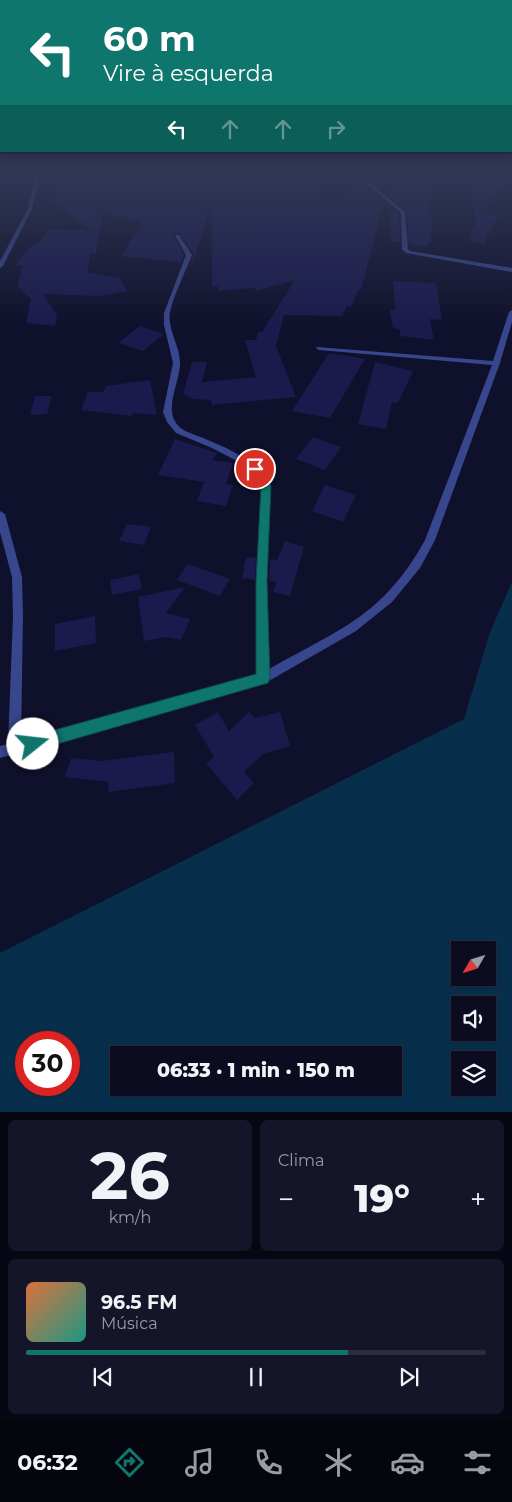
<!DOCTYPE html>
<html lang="pt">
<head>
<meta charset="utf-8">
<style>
	:root { --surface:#0b0c20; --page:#141529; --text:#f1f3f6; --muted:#9a9ba5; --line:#2b2c3e; --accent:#0f766e }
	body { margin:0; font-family:Montserrat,sans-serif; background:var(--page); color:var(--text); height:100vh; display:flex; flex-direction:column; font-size:19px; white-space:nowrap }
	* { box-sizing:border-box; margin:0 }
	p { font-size:16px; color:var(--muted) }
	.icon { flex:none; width:28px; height:28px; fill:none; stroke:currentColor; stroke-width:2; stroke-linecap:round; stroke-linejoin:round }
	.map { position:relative; height:1112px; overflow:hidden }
	.sheet { display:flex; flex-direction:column; gap:8px; padding:8px; background:#060712; flex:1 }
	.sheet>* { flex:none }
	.guide { position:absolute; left:0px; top:0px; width:512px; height:152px; box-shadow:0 1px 4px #0004,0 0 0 1px var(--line); background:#0f766e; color:#fff; overflow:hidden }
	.needle { width:32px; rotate:231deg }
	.fabs { position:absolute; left:451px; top:941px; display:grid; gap:10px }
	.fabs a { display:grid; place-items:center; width:45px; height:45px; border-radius:0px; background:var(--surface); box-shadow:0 1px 4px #0004,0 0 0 1px var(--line); font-size:25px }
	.speed { position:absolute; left:15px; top:1031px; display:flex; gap:10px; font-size:25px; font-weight:700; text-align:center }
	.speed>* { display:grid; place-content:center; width:65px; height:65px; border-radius:50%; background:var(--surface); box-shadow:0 1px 4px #0004,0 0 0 1px var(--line); line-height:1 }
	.speed .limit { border:8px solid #d22; background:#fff; color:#111 }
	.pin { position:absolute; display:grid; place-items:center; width:42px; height:42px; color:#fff; margin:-21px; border:2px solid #fff; border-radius:50%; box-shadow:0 1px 5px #0007 }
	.me { position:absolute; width:55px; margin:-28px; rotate:74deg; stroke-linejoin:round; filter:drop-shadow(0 0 4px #0008) }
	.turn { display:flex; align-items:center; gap:18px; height:105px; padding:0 20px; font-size:22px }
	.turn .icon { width:65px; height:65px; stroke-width:2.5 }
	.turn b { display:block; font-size:35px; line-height:42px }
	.lanes { display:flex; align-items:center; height:48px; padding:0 20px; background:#0003; justify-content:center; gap:25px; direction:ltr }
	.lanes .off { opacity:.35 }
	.big { font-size:38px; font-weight:800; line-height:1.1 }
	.sheet .tile { flex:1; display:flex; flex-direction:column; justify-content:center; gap:8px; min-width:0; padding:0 18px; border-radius:8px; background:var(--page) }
	.sheet .dial { align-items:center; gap:0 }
	.dial b { font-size:65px; line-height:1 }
	.song { display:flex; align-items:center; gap:15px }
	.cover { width:60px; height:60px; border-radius:8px; background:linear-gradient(135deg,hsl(20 70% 55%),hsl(170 70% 35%)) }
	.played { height:5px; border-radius:2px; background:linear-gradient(90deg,var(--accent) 70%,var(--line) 70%) }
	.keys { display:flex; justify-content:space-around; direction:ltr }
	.heat { display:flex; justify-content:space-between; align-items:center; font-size:28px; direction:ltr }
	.sheet .tiles { flex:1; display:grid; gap:8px; grid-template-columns:1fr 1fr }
	.tile:last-child { grid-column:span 2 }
	.trip { position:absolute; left:110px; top:1046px; width:292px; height:50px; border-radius:0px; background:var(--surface); box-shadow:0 1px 4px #0004,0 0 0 1px var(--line); font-weight:800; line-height:50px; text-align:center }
	.dock { display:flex; height:80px; justify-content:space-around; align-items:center; background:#04050d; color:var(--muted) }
	.dock .icon { width:35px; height:35px }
	.dock .active { color:var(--accent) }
	.dock b { font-size:22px; color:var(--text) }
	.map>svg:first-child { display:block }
</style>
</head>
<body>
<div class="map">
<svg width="512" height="1112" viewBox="0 0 512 1112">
	<rect width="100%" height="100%" fill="#0f102b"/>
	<!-- water -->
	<path fill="#072f4c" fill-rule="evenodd" d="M512,582v530h-512v-159l464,-234 26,-87zM460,950h28v28h-28zM460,1005h28v27h-28zM26,1042h43v43h-43zM119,1055h275v33h-275zM460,1060h28v28h-28z"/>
	<!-- building -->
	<g fill="#1a1a4d">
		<path d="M243,173l7,4h24v-4l45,2 -4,8h3l-4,16 29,2 11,-13 19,3 11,10 -23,89h-3l-7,17 -4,-1 -5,10 -58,-1 -8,31 20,51 -84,8 -1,-5 -18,-1 -10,-5 9,-32h15l-5,20 54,-5 -11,-37h11l2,-8h4l33,-52 -38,11 -3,-3 -36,3 1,-4h-7l-1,-86 -18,62h-2l3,-9 -15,-21 -6,2 11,20 -3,7 -60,-6 21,-34 -40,-8 -6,40 -6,-1 -2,19 32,6 7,13 -27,5 -57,-2 14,21 -2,11 -29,-3 5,-24 -14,-13 6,-20 -8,-1 6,-6h-2l14,-14h4l12,-16 43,1 -43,-30 30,-23 2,2 7,-1 3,3 53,-7 -5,4 70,1v-3z"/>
		<path d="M470,175l34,4 -19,34 12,2 -6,18 -4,-1 -2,12 -16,-3 3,-15 4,1z"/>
		<path d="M405,178l21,2 2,37 4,1 -1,22 -4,7 -18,-3 -2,-32 -19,-17v-1l5,1 -1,-7z"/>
		<path d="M389,205l10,9 1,28 -9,-1z"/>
		<path d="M393,281l43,2 6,37 -12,-1 4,21 -34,-4v-6l-7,-2 -3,-18h5z"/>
		<path d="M140,326l24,8 -21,17 -25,-8z"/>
		<path d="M329,353l36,6 -35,59 -38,-7z"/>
		<path d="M375,362l38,9 -15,32 -6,-1 -6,27 -28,-5z"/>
		<path d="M150,380l7,35 -24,-2 -2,3 -50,-6 7,-18h15l3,-6z"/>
		<path d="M35,396h17l-5,18 -17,1z"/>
		<path d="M313,437l28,10 -16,23 -29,-11z"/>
		<path d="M175,439l42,14 -5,7 21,3 -7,21 7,1 -7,21 -29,-5 7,-19 -46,-7z"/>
		<path d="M325,485l31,10 -13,27 -31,-11z"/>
		<path d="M127,524l24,3 -7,18 -25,-4z"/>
		<path d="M285,541l19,6 -14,49 -17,-4 4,-10 -8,-1 1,-22 7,1z"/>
		<path d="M246,557l10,1 -1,22 -13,-2z"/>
		<path d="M188,564l42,15 -10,17 -43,-16z"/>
		<path d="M139,574l3,15 -30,6 -2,-15z"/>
		<path d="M185,587l-19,26 24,6 -9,21 -15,-3 -22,4 -6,-44z"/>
		<path d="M95,616l1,27 -41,8v-27z"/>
		<path d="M218,712l11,19 20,-19 6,6 25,-6 10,34 -27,8 -19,18 10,11 -17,17 -31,-37 8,-6 -19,-32z"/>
		<path d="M174,752l1,31 -67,9 1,-10 -44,-5 6,-19 31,3z"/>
	</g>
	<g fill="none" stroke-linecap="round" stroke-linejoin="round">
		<!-- street -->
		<g fill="#37468d" fill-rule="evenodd">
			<path d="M37,173h4l-10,38 -28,55 -3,2v-7l27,-50z"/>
			<path d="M354,173h5l46,39 3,37 2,2 102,17v4l-106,-19 -4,-4 -1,-36z"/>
			<path d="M503,173l9,2v2l-23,-4z"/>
			<path d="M175,235h4l13,20c-7,17 -18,40 -22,57 -3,18 11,35 10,53 -1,20 -19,49 2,64 6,4 15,6 21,9 27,11 52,22 67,47l-3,96 2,88c38,-22 85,-42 116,-74 16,-16 29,-35 40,-55l67,-175 -173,-15 -3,-2 1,-1 176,14 16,-49 3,-2v12l-12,41 -65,177 -15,28 -28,34 -36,29 -89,51 -267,76v-12l8,-2 5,-128 -1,-39 -12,-45v-21l5,3 17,63 1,39 -2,125 236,-67v-93l5,-96 -5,-8 -9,-8 -11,-8 -25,-13 -36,-15 -9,-11 -4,-10 10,-49 -9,-38v-12l22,-58z"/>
		</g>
	</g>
	<!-- sky -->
	<linearGradient id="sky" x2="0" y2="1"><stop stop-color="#080918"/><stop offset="0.53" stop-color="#313755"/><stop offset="1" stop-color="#313755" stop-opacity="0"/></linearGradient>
	<rect width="512" height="329" fill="url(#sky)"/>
	<!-- route -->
	<path fill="#0f766e" stroke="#0a4d48" d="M255,466l11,8 5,12 -4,95 3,97 -2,5 -235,68 -5,-2 -2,-5 2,-5 5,-3 223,-62v-93l5,-95 -3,-8 -8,-9z"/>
</svg>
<div class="fabs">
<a><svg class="needle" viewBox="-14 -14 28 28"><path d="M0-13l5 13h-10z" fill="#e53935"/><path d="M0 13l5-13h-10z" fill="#9a9ba5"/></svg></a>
<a><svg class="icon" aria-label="sound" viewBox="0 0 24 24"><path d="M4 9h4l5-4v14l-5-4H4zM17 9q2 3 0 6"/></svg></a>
<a><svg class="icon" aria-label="layers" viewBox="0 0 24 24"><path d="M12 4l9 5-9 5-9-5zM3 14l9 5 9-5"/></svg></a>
</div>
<div class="speed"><div class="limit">30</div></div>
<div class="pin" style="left:255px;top:469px;background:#d93025"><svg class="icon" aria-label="arrive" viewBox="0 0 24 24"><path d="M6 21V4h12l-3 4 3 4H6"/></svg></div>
<svg class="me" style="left:33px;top:744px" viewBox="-20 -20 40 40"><circle r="19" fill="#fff"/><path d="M0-13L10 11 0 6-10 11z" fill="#0f766e"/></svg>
<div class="trip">06:33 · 1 min · 150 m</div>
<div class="guide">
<div class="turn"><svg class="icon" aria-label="left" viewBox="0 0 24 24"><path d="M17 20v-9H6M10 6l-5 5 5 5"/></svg><div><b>60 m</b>Vire à esquerda</div></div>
<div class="lanes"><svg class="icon" aria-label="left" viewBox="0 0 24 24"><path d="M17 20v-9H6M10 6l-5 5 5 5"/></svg><svg class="icon off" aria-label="ahead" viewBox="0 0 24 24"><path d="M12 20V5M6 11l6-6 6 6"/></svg><svg class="icon off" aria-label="ahead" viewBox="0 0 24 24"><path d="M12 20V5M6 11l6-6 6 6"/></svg><svg class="icon off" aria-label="right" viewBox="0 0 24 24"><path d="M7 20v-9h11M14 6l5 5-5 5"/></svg></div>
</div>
</div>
<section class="sheet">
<div class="tiles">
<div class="tile dial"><b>26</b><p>km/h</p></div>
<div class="tile"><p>Clima</p>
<div class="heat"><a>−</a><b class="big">19°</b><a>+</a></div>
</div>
<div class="tile">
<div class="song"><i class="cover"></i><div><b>96.5 FM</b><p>Música</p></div></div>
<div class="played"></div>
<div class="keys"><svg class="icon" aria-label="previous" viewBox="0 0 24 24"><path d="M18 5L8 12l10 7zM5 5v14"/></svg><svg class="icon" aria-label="pause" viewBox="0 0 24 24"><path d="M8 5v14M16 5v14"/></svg><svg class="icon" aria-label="next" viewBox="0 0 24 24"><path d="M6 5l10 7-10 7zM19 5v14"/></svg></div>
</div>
</div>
</section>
<nav class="dock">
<b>06:32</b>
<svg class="icon active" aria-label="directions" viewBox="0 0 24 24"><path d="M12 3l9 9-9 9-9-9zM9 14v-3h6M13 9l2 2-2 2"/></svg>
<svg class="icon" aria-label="music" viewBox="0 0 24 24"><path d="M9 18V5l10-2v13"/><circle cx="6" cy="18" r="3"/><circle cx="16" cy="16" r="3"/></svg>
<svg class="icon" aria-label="phone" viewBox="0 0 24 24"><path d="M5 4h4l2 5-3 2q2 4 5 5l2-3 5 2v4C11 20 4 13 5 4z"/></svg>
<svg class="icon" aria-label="climate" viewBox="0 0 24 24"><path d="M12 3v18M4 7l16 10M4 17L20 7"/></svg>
<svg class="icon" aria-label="car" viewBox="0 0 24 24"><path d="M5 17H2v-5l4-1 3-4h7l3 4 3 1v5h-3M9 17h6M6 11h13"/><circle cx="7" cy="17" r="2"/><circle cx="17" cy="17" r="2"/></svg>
<svg class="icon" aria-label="filters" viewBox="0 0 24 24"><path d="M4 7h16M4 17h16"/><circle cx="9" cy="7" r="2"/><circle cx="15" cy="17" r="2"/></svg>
</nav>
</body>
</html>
